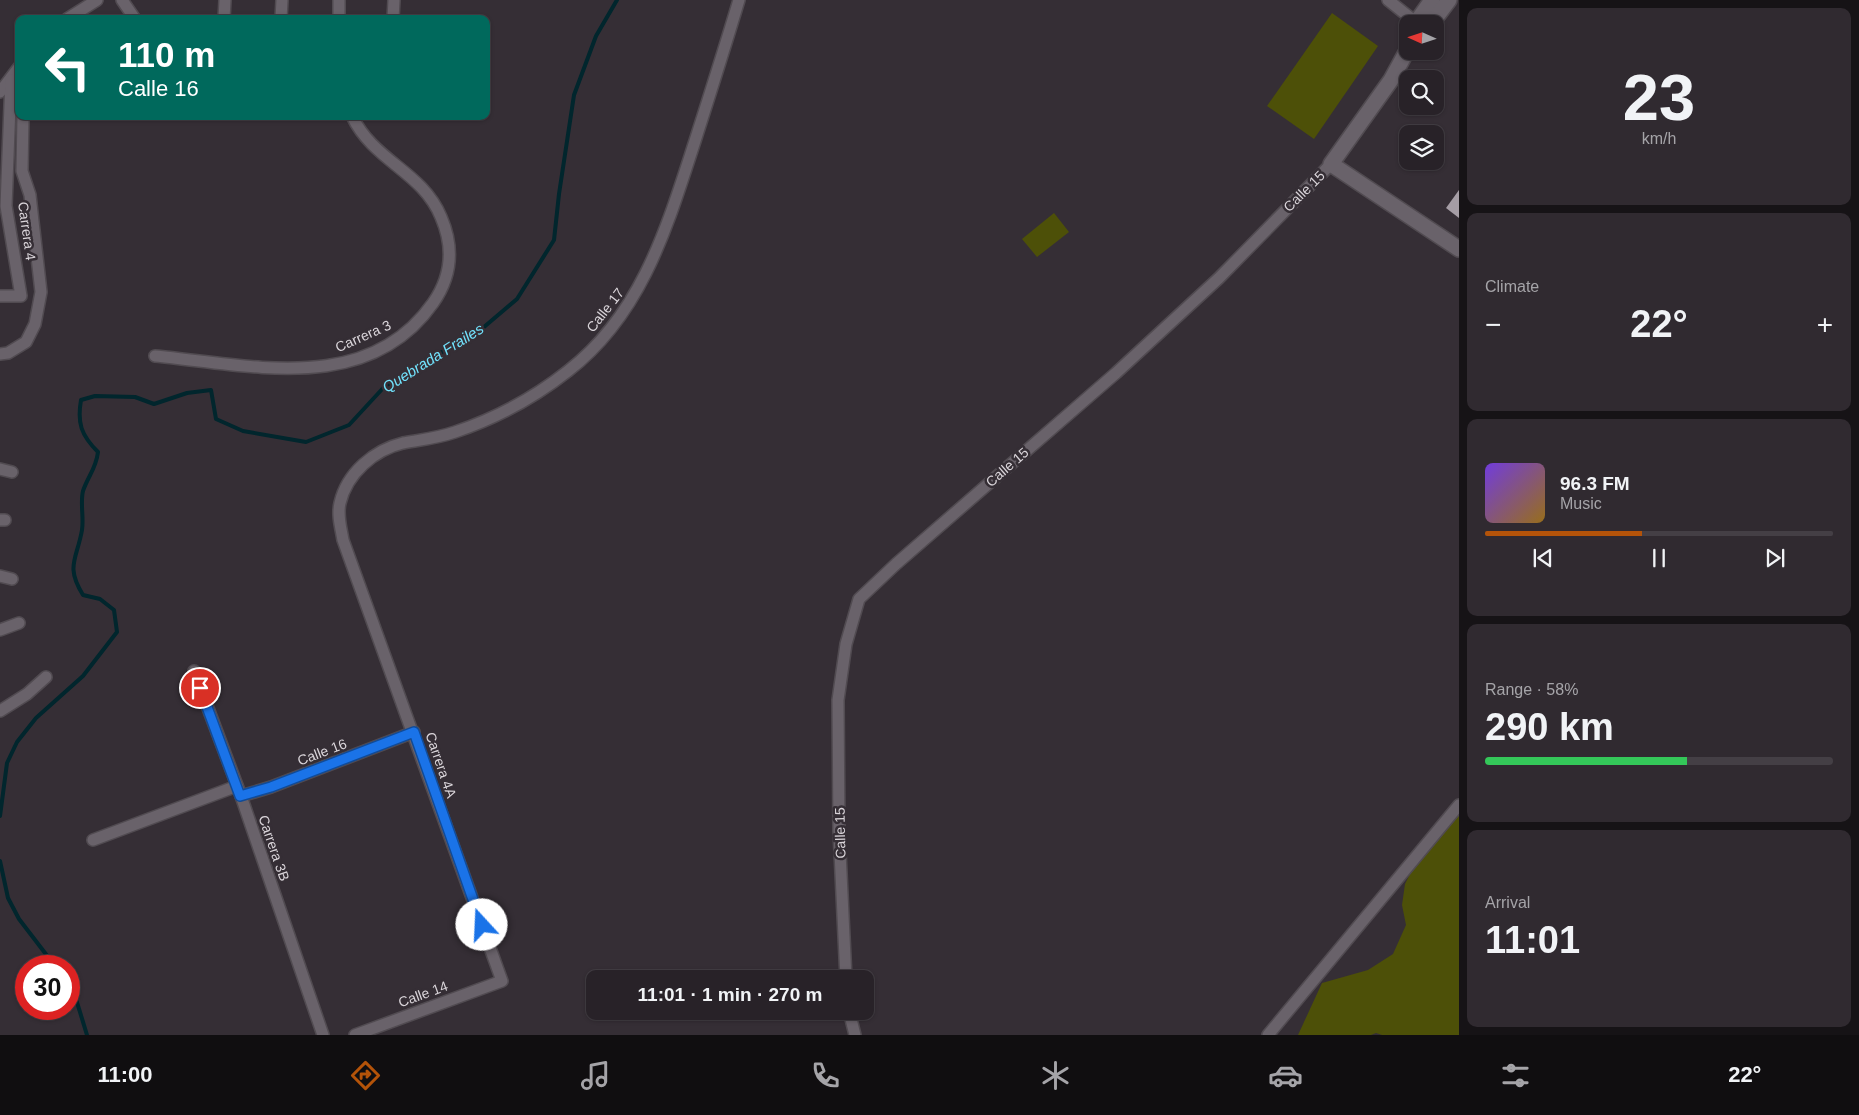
<!DOCTYPE html>
<html lang="en">
<head>
<meta charset="utf-8">
<style>
	:root { --surface:#282228; --page:#302a30; --text:#f1f3f6; --muted:#a5a4a8; --line:#443f45; --accent:#b45309 }
	body { margin:0; font-family:Helvetica,sans-serif; background:var(--page); color:var(--text); height:100vh; display:flex; flex-direction:column; font-size:19px; white-space:nowrap }
	* { box-sizing:border-box; margin:0 }
	p { font-size:16px; color:var(--muted) }
	.icon { flex:none; width:28px; height:28px; fill:none; stroke:currentColor; stroke-width:2; stroke-linecap:round; stroke-linejoin:round }
	.map { position:relative; flex:1; overflow:hidden }
	.side { display:flex; flex-direction:column; gap:8px; padding:8px; background:#161316; width:400px }
	.side>* { flex:none }
	.hud { position:absolute; left:15px; top:15px; width:475px; height:105px; border-radius:10px; box-shadow:0 1px 4px #0004,0 0 0 1px var(--line); background:#00695c; color:#fff; overflow:hidden }
	.needle { width:32px; rotate:273deg }
	.fabs { position:absolute; left:1399px; top:15px; display:grid; gap:10px }
	.fabs a { display:grid; place-items:center; width:45px; height:45px; border-radius:10px; background:var(--surface); box-shadow:0 1px 4px #0004,0 0 0 1px var(--line); font-size:25px }
	.speed { position:absolute; left:15px; top:955px; display:flex; gap:10px; font-size:25px; font-weight:700; text-align:center }
	.speed>* { display:grid; place-content:center; width:65px; height:65px; border-radius:50%; background:var(--surface); box-shadow:0 1px 4px #0004,0 0 0 1px var(--line); line-height:1 }
	.speed .limit { border:8px solid #d22; background:#fff; color:#111 }
	.pin { position:absolute; display:grid; place-items:center; width:42px; height:42px; color:#fff; margin:-21px; border:2px solid #fff; border-radius:50%; box-shadow:0 1px 5px #0007 }
	.me { position:absolute; width:55px; margin:-28px; rotate:340deg; stroke-linejoin:round; filter:drop-shadow(0 0 4px #0008) }
	.turn { display:flex; align-items:center; gap:18px; height:105px; padding:0 20px; font-size:22px }
	.turn .icon { width:65px; height:65px; stroke-width:2.5 }
	.turn b { display:block; font-size:35px; line-height:42px }
	.big { font-size:38px; font-weight:800; line-height:1.1 }
	.side .card { flex:1; display:flex; flex-direction:column; justify-content:center; gap:8px; min-width:0; padding:0 18px; border-radius:10px; background:var(--page) }
	.side .dial { align-items:center; gap:0 }
	.dial b { font-size:65px; line-height:1 }
	.song { display:flex; align-items:center; gap:15px }
	.cover { width:60px; height:60px; border-radius:8px; background:linear-gradient(135deg,hsl(260 70% 55%),hsl(40 70% 35%)) }
	.played { height:5px; border-radius:2px; background:linear-gradient(90deg,var(--accent) 45%,var(--line) 45%) }
	.keys { display:flex; justify-content:space-around; direction:ltr }
	.heat { display:flex; justify-content:space-between; align-items:center; font-size:28px; direction:ltr }
	.charge { height:8px; border-radius:4px; background:linear-gradient(90deg,#34c759 58%,var(--line) 0) }
	.trip { position:absolute; left:586px; top:970px; width:288px; height:50px; border-radius:10px; background:var(--surface); box-shadow:0 1px 4px #0004,0 0 0 1px var(--line); font-weight:800; line-height:50px; text-align:center }
	.dock { display:flex; height:80px; justify-content:space-around; align-items:center; background:#100e10; color:var(--muted) }
	.dock .icon { width:35px; height:35px }
	.dock .current { color:var(--accent) }
	.dock b { font-size:22px; color:var(--text) }
	main { display:flex; flex:1; min-height:0 }
	.map>svg:first-child { display:block }
</style>
</head>
<body>
<main>
<div class="map">
<svg width="1459" height="1035" viewBox="0 0 1459 1035">
	<rect width="100%" height="100%" fill="#352e35"/>
	<!-- green -->
	<g fill="#4d5008">
		<path d="M1332,13l46,33 -64,93 -47,-33z"/>
		<path d="M1054,213l15,19 -32,25 -15,-18z"/>
		<path d="M1459,813v222h-77l-6,-2 -5,2h-73l24,-52 46,-13 25,-16 13,-29 -4,-20 3,-21 12,-24z"/>
	</g>
	<g fill="none" stroke-linecap="round" stroke-linejoin="round">
		<!-- stream -->
		<g stroke="#01262d" stroke-width="4">
			<path d="M0,816l7,-53 10,-21 19,-24 47,-42 34,-44 -3,-22 -14,-11 -17,-4c-18,-29 -6,-36 -1,-65 2,-13 -2,-27 1,-39 5,-15 13,-22 15,-39 -17,-17 -21,-29 -17,-52l14,-4 40,1 19,7 33,-11 24,-3 5,29 27,12 63,11 43,-17 36,-39 99,-59 33,-28 37,-59 5,-46 15,-99 22,-59 21,-36"/>
			<path d="M0,861l8,37 11,21 36,47"/>
			<path d="M69,990l7,9 11,36"/>
		</g>
	</g>
	<!-- building -->
	<path fill="#a59da5" d="M1459,190v28l-13,-10z"/>
	<g fill="none" stroke-linecap="round" stroke-linejoin="round">
		<!-- street casing -->
		<g stroke="#514b51" stroke-width="14">
			<g id="street">
				<path d="M122,0l13,19"/>
				<path d="M339,0v19"/>
				<path d="M1388,0l30,24"/>
				<path d="M67,19l30,-19"/>
				<path d="M224,19l1,-19"/>
				<path d="M281,19l1,-19"/>
				<path d="M393,19l1,-19"/>
				<path d="M0,92l19,-25"/>
				<path d="M0,296h21l-15,-90 5,-126"/>
				<path d="M0,354l8,-1 18,-11 9,-18 6,-32 -11,-97 -8,-24 1,-55"/>
				<path d="M155,356c96,9 213,40 278,-53 19,-27 21,-56 8,-86 -19,-46 -67,-55 -89,-101"/>
				<path d="M0,469l12,3"/>
				<path d="M0,520h5"/>
				<path d="M0,576l12,3"/>
				<path d="M0,630l19,-7"/>
				<path d="M194,671l47,125 82,239"/>
				<path d="M0,711l27,-17 19,-17"/>
				<path d="M241,796l30,-9 143,-55"/>
				<path d="M93,840l144,-54"/>
				<path d="M846,979l-7,-148 -1,-131 8,-56 13,-45 37,-35 220,-191 103,-95 112,-114"/>
				<path d="M849,1011l6,24"/>
				<path d="M355,1035l147,-54 -159,-441c-2,-12 -6,-25 -3,-37 7,-30 34,-53 63,-60 17,-3 35,-5 52,-11 39,-13 80,-35 113,-61 74,-57 99,-144 127,-230 15,-47 30,-94 44,-141"/>
				<path d="M1268,1035l191,-230"/>
			</g>
		</g>
		<!-- secondary casing -->
		<g stroke="#514b51" stroke-width="18">
			<g id="secondary">
				<path d="M1415,24l17,-24"/>
				<path d="M1431,24l18,-24"/>
				<path d="M1408,49l-17,31 -60,84 128,85"/>
			</g>
		</g>
		<!-- street -->
		<use href="#street" stroke="#69626a" stroke-width="11"/>
		<!-- secondary -->
		<use href="#secondary" stroke="#69626a" stroke-width="15"/>
	</g>
	<g fill="none" stroke-linecap="round" stroke-linejoin="round">
		<!-- route casing -->
		<g stroke="#114b97" stroke-width="12">
			<path id="route" d="M200,688l40,108 31,-9 143,-55 68,193"/>
		</g>
		<!-- route -->
		<use href="#route" stroke="#1a73e8" stroke-width="9"/>
	</g>
	<g text-anchor="middle" stroke-width="5" stroke-linejoin="round" paint-order="stroke">
		<!-- street labels -->
		<g font-size="14" fill="#dad5da" stroke="#352e35">
			<text transform="translate(1304 191) rotate(-45)" y="5">Calle 15</text>
			<text transform="translate(27 231) rotate(82)" y="5">Carrera 4</text>
			<text transform="translate(605 310) rotate(-52)" y="5">Calle 17</text>
			<text transform="translate(363 336) rotate(-24)" y="5">Carrera 3</text>
			<text transform="translate(1007 467) rotate(-41)" y="5">Calle 15</text>
			<text transform="translate(322 752) rotate(-21)" y="5">Calle 16</text>
			<text transform="translate(441 765) rotate(71)" y="5">Carrera 4A</text>
			<text transform="translate(840 833) rotate(-91)" y="5">Calle 15</text>
			<text transform="translate(274 848) rotate(71)" y="5">Carrera 3B</text>
			<text transform="translate(423 994) rotate(-20)" y="5">Calle 14</text>
		</g>
		<!-- water labels -->
		<g font-size="15" font-style="italic" fill="#72e3fd" stroke="#352e35">
			<text transform="translate(433 358) rotate(-32)" y="5">Quebrada Frailes</text>
		</g>
	</g>
</svg>
<div class="fabs">
<a><svg class="needle" viewBox="-14 -14 28 28"><path d="M0-13l5 13h-10z" fill="#e53935"/><path d="M0 13l5-13h-10z" fill="#a5a4a8"/></svg></a>
<a><svg class="icon" aria-label="search" viewBox="0 0 24 24"><circle cx="10" cy="10" r="6"/><path d="M15 15l6 6"/></svg></a>
<a><svg class="icon" aria-label="layers" viewBox="0 0 24 24"><path d="M12 4l9 5-9 5-9-5zM3 14l9 5 9-5"/></svg></a>
</div>
<div class="speed"><div class="limit">30</div></div>
<div class="pin" style="left:200px;top:688px;background:#d93025"><svg class="icon" aria-label="arrive" viewBox="0 0 24 24"><path d="M6 21V4h12l-3 4 3 4H6"/></svg></div>
<svg class="me" style="left:482px;top:925px" viewBox="-20 -20 40 40"><circle r="19" fill="#fff"/><path d="M0-13L10 11 0 6-10 11z" fill="#1a73e8"/></svg>
<div class="trip">11:01 · 1 min · 270 m</div>
<div class="hud">
<div class="turn"><svg class="icon" aria-label="left" viewBox="0 0 24 24"><path d="M17 20v-9H6M10 6l-5 5 5 5"/></svg><div><b>110 m</b>Calle 16</div></div>
</div>
</div>
<section class="side">
<div class="card dial"><b>23</b><p>km/h</p></div>
<div class="card"><p>Climate</p>
<div class="heat"><a>−</a><b class="big">22°</b><a>+</a></div>
</div>
<div class="card">
<div class="song"><i class="cover"></i><div><b>96.3 FM</b><p>Music</p></div></div>
<div class="played"></div>
<div class="keys"><svg class="icon" aria-label="previous" viewBox="0 0 24 24"><path d="M18 5L8 12l10 7zM5 5v14"/></svg><svg class="icon" aria-label="pause" viewBox="0 0 24 24"><path d="M8 5v14M16 5v14"/></svg><svg class="icon" aria-label="next" viewBox="0 0 24 24"><path d="M6 5l10 7-10 7zM19 5v14"/></svg></div>
</div>
<div class="card"><p>Range · 58%</p><b class="big">290 km</b><div class="charge"></div></div>
<div class="card"><p>Arrival</p><b class="big">11:01</b></div>
</section>
</main>
<nav class="dock">
<b>11:00</b>
<svg class="icon current" aria-label="directions" viewBox="0 0 24 24"><path d="M12 3l9 9-9 9-9-9zM9 14v-3h6M13 9l2 2-2 2"/></svg>
<svg class="icon" aria-label="music" viewBox="0 0 24 24"><path d="M9 18V5l10-2v13"/><circle cx="6" cy="18" r="3"/><circle cx="16" cy="16" r="3"/></svg>
<svg class="icon" aria-label="phone" viewBox="0 0 24 24"><path d="M5 4h4l2 5-3 2q2 4 5 5l2-3 5 2v4C11 20 4 13 5 4z"/></svg>
<svg class="icon" aria-label="climate" viewBox="0 0 24 24"><path d="M12 3v18M4 7l16 10M4 17L20 7"/></svg>
<svg class="icon" aria-label="car" viewBox="0 0 24 24"><path d="M5 17H2v-5l4-1 3-4h7l3 4 3 1v5h-3M9 17h6M6 11h13"/><circle cx="7" cy="17" r="2"/><circle cx="17" cy="17" r="2"/></svg>
<svg class="icon" aria-label="filters" viewBox="0 0 24 24"><path d="M4 7h16M4 17h16"/><circle cx="9" cy="7" r="2"/><circle cx="15" cy="17" r="2"/></svg>
<b>22°</b>
</nav>
</body>
</html>
